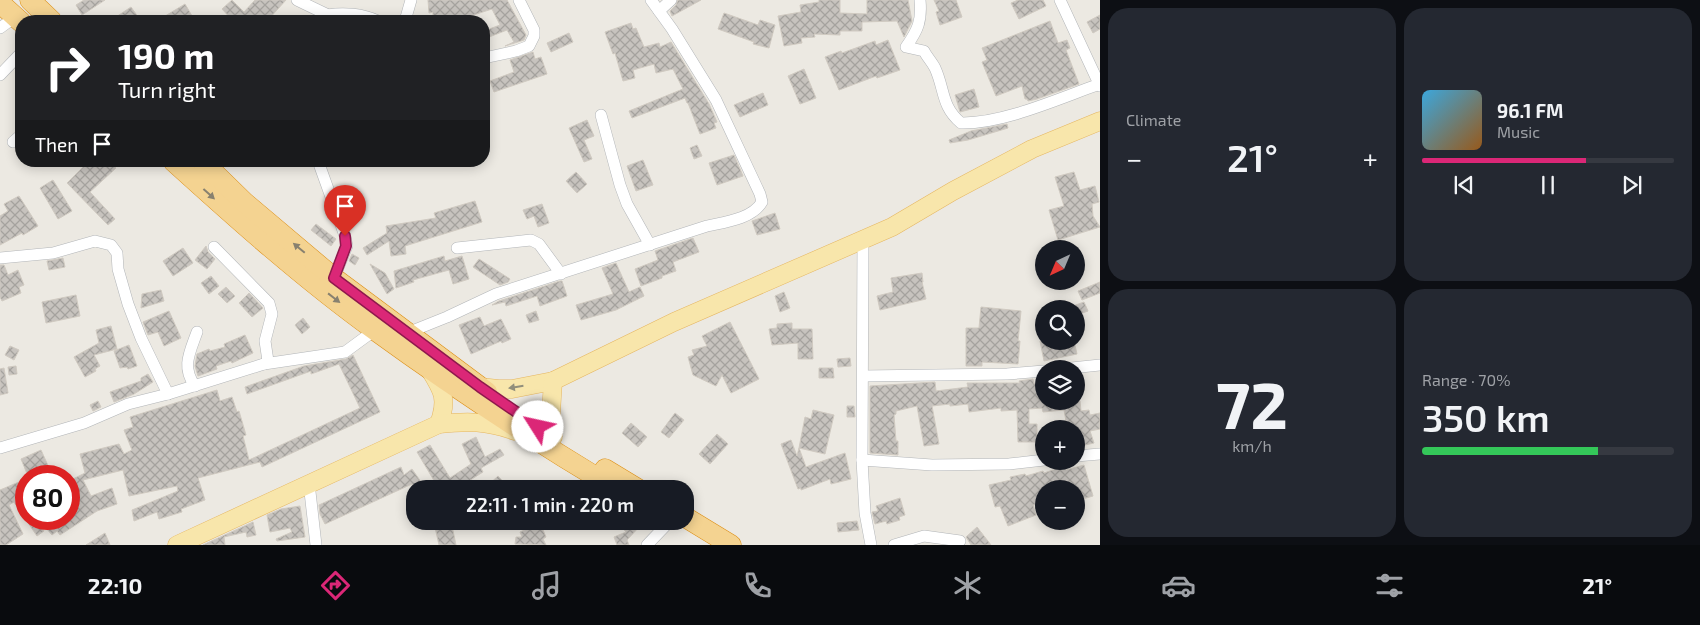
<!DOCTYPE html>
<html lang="en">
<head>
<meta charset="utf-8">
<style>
	:root { --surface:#171b24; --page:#242831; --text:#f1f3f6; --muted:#9ea1a6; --line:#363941; --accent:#db2777 }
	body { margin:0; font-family:"Exo 2",sans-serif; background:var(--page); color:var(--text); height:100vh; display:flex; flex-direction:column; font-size:19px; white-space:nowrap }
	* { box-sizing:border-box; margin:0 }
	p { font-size:16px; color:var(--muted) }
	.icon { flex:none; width:28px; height:28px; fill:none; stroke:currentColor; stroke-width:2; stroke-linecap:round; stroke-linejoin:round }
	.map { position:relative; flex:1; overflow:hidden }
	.sheet { display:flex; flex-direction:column; gap:8px; padding:8px; background:#0d0f14; width:600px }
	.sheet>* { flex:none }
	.guide { position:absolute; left:15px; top:15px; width:475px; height:152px; border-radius:20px; box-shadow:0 2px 12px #0003; background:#202124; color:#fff; overflow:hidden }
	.needle { width:32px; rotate:224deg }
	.controls { position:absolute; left:1035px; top:240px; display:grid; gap:10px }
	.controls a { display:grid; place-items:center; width:50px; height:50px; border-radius:50%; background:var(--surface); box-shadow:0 2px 12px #0003; font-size:25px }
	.speed { position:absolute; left:15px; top:465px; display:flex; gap:10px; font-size:25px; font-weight:700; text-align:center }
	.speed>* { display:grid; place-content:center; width:65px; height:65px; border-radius:50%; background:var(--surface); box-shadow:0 2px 12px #0003; line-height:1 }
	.speed .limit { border:8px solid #d22; background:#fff; color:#111 }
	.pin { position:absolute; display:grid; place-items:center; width:42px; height:42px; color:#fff; margin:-51px -21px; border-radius:50% 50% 50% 0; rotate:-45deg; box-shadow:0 0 5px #0007 }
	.pin .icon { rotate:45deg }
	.me { position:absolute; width:55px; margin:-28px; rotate:305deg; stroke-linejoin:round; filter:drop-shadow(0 0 4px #0008) }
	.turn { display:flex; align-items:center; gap:18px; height:105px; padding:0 20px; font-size:22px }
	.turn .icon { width:65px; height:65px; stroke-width:2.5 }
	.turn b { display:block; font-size:35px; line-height:42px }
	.then { display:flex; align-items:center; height:48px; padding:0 20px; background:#0003; gap:10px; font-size:19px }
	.big { font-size:38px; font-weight:600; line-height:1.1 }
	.sheet .tile { flex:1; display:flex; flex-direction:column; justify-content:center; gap:8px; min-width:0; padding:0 18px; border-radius:20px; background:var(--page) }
	.sheet .dial { align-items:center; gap:0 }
	.dial b { font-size:65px; line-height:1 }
	.song { display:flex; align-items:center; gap:15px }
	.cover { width:60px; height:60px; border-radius:8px; background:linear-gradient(135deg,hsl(200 70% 55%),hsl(30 70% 35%)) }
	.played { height:5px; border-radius:2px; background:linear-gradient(90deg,var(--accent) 65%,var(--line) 65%) }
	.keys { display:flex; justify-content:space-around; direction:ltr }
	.heat { display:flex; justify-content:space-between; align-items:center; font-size:28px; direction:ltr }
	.charge { height:8px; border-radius:4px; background:linear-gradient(90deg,#34c759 70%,var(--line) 0) }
	.sheet .tiles { flex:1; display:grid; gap:8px; grid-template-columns:repeat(2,1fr) }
	.trip { position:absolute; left:406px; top:480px; width:288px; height:50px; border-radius:20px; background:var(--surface); box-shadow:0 2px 12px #0003; font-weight:600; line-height:50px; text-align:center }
	.dock { display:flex; height:80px; justify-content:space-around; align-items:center; background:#090b0e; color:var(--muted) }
	.dock .icon { width:35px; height:35px }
	.dock .active { color:var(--accent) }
	.dock b { font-size:22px; color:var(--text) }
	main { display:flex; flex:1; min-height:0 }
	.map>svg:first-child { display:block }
</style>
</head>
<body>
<main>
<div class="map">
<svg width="1100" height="545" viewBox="0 0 1100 545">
	<defs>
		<pattern id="building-cross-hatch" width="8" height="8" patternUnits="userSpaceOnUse" patternTransform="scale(1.25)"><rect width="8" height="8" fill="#c7c3be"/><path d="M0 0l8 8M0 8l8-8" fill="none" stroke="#a5a29e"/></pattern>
	</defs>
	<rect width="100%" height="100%" fill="#ece9e2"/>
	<!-- building -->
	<g fill="url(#building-cross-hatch)" stroke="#d0cac1">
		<path d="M84,0h21l-23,15 -6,-10z"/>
		<path d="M232,0l12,12 11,-12h31l-19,21h-6l-6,-5 -6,5h-16l-11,-12z"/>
		<path d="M428,0h79l19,35 -2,5 -19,6 9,-4 -7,-12 -23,9v-8l16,-6 -8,-16 -25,8 1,4h-27v-2h-8v-7l-4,1z"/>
		<path d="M678,0h23l-29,16 -2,-5 6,-6z"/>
		<path d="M819,0h21v13l27,1v-14h41l4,21 -8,16 -7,-16 -35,1v9h-22v4l-26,-1 1,3 -14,1 1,5 -18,3 -6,-30 23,-4 -1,-7 19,-3z"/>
		<path d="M934,0h22l6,17 -22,8 -4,-13 3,-1z"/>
		<path d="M1018,0h25l3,6 -27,13 -8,-16z"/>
		<path d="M185,4l10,17h-38z"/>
		<path d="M131,7l10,14h-31z"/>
		<path d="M724,13l34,12 2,-5 15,5 -6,23 -16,-4 1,-2 -36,-13z"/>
		<path d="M1100,15v14l-7,4 -6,-11z"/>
		<path d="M1050,21l8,22 9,-3 3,8 -4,2 13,34 -42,15 -9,2 -1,-2h-2l-3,-13 -26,10 -14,-34 5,-2 -5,-12z"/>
		<path d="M631,23l2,6 3,-1 8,19 15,-4 1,4 11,-5 38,62 8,18 -3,1 2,5 -16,6 -12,-31h-1l-2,-5 -53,20 -3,-7 54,-22 -10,-20 -17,4 -2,-9 -21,6 2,8 -12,3 -8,-28 -2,1 -8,-22z"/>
		<path d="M569,33l4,9 -22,10 -4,-9z"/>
		<path d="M888,40l12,30 -23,8 -1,-2 -37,14 -14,-33 16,-6 1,2 33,-12 1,4z"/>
		<path d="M533,52l2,7 6,-2 6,17 -53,18 -4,-11 24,-9 -4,-12z"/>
		<path d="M804,69l12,29 -16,6 -12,-28z"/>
		<path d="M974,89l5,18 -19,5 -5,-17z"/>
		<path d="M763,93l5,12 -28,12 -6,-12z"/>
		<path d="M587,120l7,16 -10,4 8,19 -8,3 -15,-34z"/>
		<path d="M1007,124l1,4 -40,12 -18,3 -1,-3 22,-9z"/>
		<path d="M697,145l5,11 -8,3 -4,-11z"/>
		<path d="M734,155l9,21 -26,9 -8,-22z"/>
		<path d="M643,160l10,25 -17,6 -9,-25z"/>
		<path d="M89,161h20l7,7 -26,24 25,27 -7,6 -41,-42z"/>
		<path d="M576,172l11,12 -10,9 -11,-12z"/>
		<path d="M1074,172l6,18 15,-4 4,16 -7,2 1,12 7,11 -42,13 -9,-30 15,-4 -9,-29z"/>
		<path d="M53,180l19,31 -14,8 -18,-31z"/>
		<path d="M19,196l19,30 -15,9 -1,-2 -22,12v-29l8,-5 -4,-7z"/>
		<path d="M475,201l7,21 -77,24 1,8 -15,2 -2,-15 -22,14 -4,-7 24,-15 -1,-7 50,-8 -2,-5z"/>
		<path d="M542,204l7,19 -11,4 -4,-11 -7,3 -4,-9z"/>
		<path d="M775,213l5,16 -23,6 -5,-14z"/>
		<path d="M316,224l20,15 -5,7 -20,-16z"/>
		<path d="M693,238l6,14 -26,10 3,9 -14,5v2l-21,8 -6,-17 23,-9 -3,-9z"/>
		<path d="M206,246l2,6 7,7 -8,10 -12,-9z"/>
		<path d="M183,248l10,15 -20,13 -10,-15z"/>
		<path d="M352,254l7,4 -4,7 -6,-4z"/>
		<path d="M444,256l1,5 17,-5 7,23 -16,5 -4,-14 -36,10 1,2 -18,6 -2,-17z"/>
		<path d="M63,258l2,9 -16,3 -2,-9z"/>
		<path d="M479,259l31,20 -2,3 -8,3 -27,-18z"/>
		<path d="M616,263l13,29 11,-5 4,9 -28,14 -35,10 -5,-15 37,-11 -11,-26z"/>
		<path d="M370,264l15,9 9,16 -7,5z"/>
		<path d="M0,265h4l4,10 10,-5 6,15 -5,2 2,6 -19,8 -2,-4z"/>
		<path d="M922,273l1,9h-1l4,17 -46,11 -3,-14 16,-4 -2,-14z"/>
		<path d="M211,276l8,10 -10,8 -8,-11z"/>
		<path d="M560,281h2l5,15 -27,10 -3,-10 -31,10 -1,-4 -13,3 7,-4z"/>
		<path d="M1100,282v11l-18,7 -4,-9z"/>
		<path d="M226,287l9,9 -8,7 -9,-9z"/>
		<path d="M161,290l3,11 -23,7 1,-14z"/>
		<path d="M784,292l6,16 -10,4 -5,-16z"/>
		<path d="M249,293l14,15 -11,9 -13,-14z"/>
		<path d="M76,295l4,21 -34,7 -4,-21z"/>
		<path d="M1084,302l4,9 -11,4 -1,-6h-2l-1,-3z"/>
		<path d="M981,307l40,4 -3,30h2l-2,23 -36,-2v4h-16v-38h13z"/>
		<path d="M169,311l12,27 -17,8 -6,-14 -10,3 -5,-13z"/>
		<path d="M536,311l3,9 -10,3 -3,-8z"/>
		<path d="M480,317l4,9 17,-7 10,20 -9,4 -1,-2 -30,13 -12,-29z"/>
		<path d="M303,318l7,9 -8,7 -7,-9z"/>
		<path d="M730,322l29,57 -28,14 -9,-18 -6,11 -23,-11 -5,-18 6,-2 -2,-5 15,-4 -5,-10z"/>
		<path d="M792,323v6h20l1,30h-15v-16l-26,2 -3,-16 8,-1v-4z"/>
		<path d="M111,326l6,23 -23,6 6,11 -5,3 1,2 -11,6 -11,-20 25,-14 -3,-13z"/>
		<path d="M245,335l8,18 -21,10 -1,-2 -15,5 1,3 -19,7 -3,-10 2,-12 12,-5 1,2 15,-4 -1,-3z"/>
		<path d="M1040,341h34l3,13 -33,7z"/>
		<path d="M129,345l8,21 -9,3 -1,-2 -7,1 -6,-17z"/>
		<path d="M10,346l9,4 -5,10 -9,-5z"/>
		<path d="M353,355l27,57 -118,55 -2,-5 -62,16 7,22 -24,9 1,3 -23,7 -2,-7 -23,9 -2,-11 46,-19 -1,-5 -48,10 -6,-26 -40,10 8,16 21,-8 5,16 -20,7 -37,24 -3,-4 -5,4 -6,-7 14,-9h9v-38l16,-8 -5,-19 39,-10 5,10 8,-4 -8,-20 9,-3 -3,-10 87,-27 3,11 12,-4 5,15 2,-1 7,24 -3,1 6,24 111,-52 -21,-44 -28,10v-3l-64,23 -2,-7 59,-21 42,-7z"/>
		<path d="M850,358l1,8 -13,1 -1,-8z"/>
		<path d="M16,366l1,8 -8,1 -1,-8z"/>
		<path d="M4,368l4,25 -8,2v-26z"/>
		<path d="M819,368h14l1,10h-15z"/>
		<path d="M148,374l5,8 -19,12 -20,8 -4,-10 31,-11v-3z"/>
		<path d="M1033,379l1,5 10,-1v18h36l1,10 8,-1 1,5 10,-2v16l-10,2 4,12 -18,4v-21l-9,1 -3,-17 -21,2 -1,-4 -13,1v15h8v18h-19l-1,-32 -16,1v-3l-32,4 -1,-8 -18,2v-2l-18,2 7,38 -15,2 -7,-40 -21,5v3l-2,1 2,26h2v14l-28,-2v-67l65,-4 1,9 32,-4 -1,-4h53l-1,-2z"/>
		<path d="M98,401l3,6 -8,4 -3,-6z"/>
		<path d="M847,406h7l1,11h-8z"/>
		<path d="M813,410l21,5 -9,39 -26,-6 6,-31 6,2z"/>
		<path d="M675,413l9,7 -15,18 -8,-6z"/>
		<path d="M631,423l16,14 -9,10 -16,-14z"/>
		<path d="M717,434l11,10 -18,20 -11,-10z"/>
		<path d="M476,437l9,20 15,-8 4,6 -23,13 2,4 -27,17h-17l-22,-37 13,-7 20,33 21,-14 -9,-20z"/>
		<path d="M791,440l6,16 2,-8 7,19 39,-14 6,26 -20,5 -1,-5 -29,11v-2l-3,1 -17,-45z"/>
		<path d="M41,450l9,20 3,-2 4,8h-29l-7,-17z"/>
		<path d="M1084,465l9,31 -14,4 -3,-11h-32v13l-11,3 3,10 -28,11 -8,-20 -5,1 -6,-22 22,-5 -1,-3 15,-3 1,2 17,-5 1,2 21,-7 1,4z"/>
		<path d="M401,467l3,8 8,-6 14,20h-11l-3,-5 -87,40 -5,-10 -1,-9z"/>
		<path d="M498,476l12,13h-26z"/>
		<path d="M26,479v40h10l8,12 -7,5 -23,-34 -5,3 14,29 -17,11h-6v-55z"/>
		<path d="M551,481l6,8h-17z"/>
		<path d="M900,498l5,17 -6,2 1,3 -13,4 -1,-3 -11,3 -3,-12 6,-1 -2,-5z"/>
		<path d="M300,506l5,31 -28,4 -1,-2 16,-7 -2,-4 -20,4 -3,-17 14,-6z"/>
		<path d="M445,521h6l5,24h-17l-5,-22z"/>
		<path d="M616,521h15l6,6 3,-1 -13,14 2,5h-12l-3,-8 12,-5z"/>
		<path d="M857,521l2,9 -21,2 -1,-9z"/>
		<path d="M253,522l3,13 -9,2 -1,-5 -22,5 1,8h-22z"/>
		<path d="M540,523l6,14 -3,2 3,6 -31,-1 1,-7h6l-2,-5z"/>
		<path d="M977,527l14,18h-20l-5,-8z"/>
		<path d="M105,533l5,12h-24z"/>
	</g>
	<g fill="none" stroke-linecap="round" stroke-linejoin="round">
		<!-- street casing -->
		<g stroke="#b2b5b8" stroke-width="12">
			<g id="street">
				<path d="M297,0l31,15"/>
				<path d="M920,0c2,21 -2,30 -14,47l18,4c3,6 8,11 11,17 10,22 6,38 26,55 42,1 99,-25 139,-39"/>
				<path d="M1060,0l40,86"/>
				<path d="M659,11l12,-11"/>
				<path d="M323,21l5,-6c16,-3 35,-1 50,6"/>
				<path d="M405,21l6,-21"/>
				<path d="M0,28l15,-11"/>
				<path d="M484,58l32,-7 13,-5 5,-10v-6l-15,-30"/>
				<path d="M0,75l21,-22"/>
				<path d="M601,115l19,70 7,19 23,41"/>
				<path d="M13,142l8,-7"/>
				<path d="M318,161l27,75 2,10 -13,32"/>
				<path d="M863,239l-1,221 3,53 6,32"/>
				<path d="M214,247l55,56 3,11 -7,27 3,20 -4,3"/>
				<path d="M457,248l74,-8 8,4 22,30"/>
				<path d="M0,258l53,-5 42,-12 16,4 6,8 1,16 10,35 13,34 27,56"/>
				<path d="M407,333l40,-16 49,-23 211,-68c18,-4 45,-7 55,-24l-2,-8 -44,-94 -44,-71 -21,-29"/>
				<path d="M1062,369l38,-4"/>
				<path d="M863,376l144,-2 37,-3"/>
				<path d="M195,386c-14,-19 -5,-34 2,-54"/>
				<path d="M0,448l84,-25 44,-19 40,-10 96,-30 81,-12 30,-22"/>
				<path d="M1076,456l24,-2"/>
				<path d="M862,460l70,5 77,-1 35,-4"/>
				<path d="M309,483l7,62"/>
				<path d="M647,545l23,-24"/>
				<path d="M894,545l30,-9 36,5"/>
			</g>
		</g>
		<!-- primary casing -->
		<g stroke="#e5b661" stroke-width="19">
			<g id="primary">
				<path d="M430,370c13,21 18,29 9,54"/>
				<path d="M480,387l18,2h14l41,-8 121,-59 218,-95 61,-36 79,-42 68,-28"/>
				<path d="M553,437l-2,-24 2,-32"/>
				<path d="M177,545l262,-121c29,-3 48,-3 76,7"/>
			</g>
		</g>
		<!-- highway casing -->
		<g stroke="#dc8d12" stroke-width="21">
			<g id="highway">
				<path d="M30,0l22,21"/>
				<path d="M0,3l21,19"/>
				<path d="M173,161c65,59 131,118 203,170 77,56 158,109 240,158"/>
				<path d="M202,161l42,41 90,76 153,114"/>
				<path d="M605,469l33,20"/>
				<path d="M685,517l46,28"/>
			</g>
		</g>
		<!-- street -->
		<use href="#street" stroke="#fff" stroke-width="11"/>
		<!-- primary -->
		<use href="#primary" stroke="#f8e6ab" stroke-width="18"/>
		<!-- highway -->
		<use href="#highway" stroke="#f4d391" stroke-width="20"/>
	</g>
	<!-- one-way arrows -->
	<defs><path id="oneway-solid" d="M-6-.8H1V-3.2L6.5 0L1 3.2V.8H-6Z" transform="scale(1.25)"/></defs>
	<g fill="#88816f">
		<use href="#oneway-solid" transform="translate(209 194) rotate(42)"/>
		<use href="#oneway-solid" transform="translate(299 248) rotate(-140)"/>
		<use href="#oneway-solid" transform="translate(334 298) rotate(38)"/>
	</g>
	<use fill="#918e7b" href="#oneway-solid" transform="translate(516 387) rotate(171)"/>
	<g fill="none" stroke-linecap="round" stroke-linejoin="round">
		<!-- route casing -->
		<g stroke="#8e194d" stroke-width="12">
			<path id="route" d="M345,236l1,10 -12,32 146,109 58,40"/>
		</g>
		<!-- route -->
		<use href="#route" stroke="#db2777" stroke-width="9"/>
	</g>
</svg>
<div class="controls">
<a><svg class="needle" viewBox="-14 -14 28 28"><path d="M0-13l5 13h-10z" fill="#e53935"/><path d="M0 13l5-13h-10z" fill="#9ea1a6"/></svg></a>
<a><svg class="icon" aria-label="search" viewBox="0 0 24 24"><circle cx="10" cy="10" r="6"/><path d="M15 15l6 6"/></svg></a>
<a><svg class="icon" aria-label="layers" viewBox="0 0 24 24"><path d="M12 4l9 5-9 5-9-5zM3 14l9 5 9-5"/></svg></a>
<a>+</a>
<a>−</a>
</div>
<div class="speed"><div class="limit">80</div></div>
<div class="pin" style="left:345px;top:236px;background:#d93025"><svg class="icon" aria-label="arrive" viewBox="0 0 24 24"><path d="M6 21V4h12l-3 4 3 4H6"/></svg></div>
<svg class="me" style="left:538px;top:427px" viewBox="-20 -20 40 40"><circle r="19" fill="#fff"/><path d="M0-13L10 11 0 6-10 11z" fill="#db2777"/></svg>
<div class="trip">22:11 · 1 min · 220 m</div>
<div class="guide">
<div class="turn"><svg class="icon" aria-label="right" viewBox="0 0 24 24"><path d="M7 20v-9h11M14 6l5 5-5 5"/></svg><div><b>190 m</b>Turn right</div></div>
<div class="then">Then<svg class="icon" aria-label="arrive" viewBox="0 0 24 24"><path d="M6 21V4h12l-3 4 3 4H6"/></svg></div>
</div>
</div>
<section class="sheet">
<div class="tiles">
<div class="tile"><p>Climate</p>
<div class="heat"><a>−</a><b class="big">21°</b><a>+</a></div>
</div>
<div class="tile">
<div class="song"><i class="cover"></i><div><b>96.1 FM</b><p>Music</p></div></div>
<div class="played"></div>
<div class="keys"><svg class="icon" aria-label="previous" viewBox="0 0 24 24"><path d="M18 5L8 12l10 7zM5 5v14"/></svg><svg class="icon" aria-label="pause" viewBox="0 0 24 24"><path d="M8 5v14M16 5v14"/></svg><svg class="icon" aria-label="next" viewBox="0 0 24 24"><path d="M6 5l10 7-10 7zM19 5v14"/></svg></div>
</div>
<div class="tile dial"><b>72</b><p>km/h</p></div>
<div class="tile"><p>Range · 70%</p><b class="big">350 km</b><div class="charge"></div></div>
</div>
</section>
</main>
<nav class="dock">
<b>22:10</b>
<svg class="icon active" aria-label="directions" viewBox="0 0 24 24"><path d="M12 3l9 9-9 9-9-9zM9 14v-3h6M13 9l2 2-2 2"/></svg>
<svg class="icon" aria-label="music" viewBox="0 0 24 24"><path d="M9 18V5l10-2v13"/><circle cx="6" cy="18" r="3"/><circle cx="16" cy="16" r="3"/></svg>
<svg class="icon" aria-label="phone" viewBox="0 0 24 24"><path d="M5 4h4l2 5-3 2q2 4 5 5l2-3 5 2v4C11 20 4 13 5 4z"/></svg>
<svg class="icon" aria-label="climate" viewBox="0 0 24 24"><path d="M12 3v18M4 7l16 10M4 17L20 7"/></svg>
<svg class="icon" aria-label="car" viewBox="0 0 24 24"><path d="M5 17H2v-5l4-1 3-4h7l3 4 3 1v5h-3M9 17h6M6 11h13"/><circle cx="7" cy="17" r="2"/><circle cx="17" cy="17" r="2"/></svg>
<svg class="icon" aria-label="filters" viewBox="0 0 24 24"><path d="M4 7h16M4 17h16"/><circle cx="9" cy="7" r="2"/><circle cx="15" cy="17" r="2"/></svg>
<b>21°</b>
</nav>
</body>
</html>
